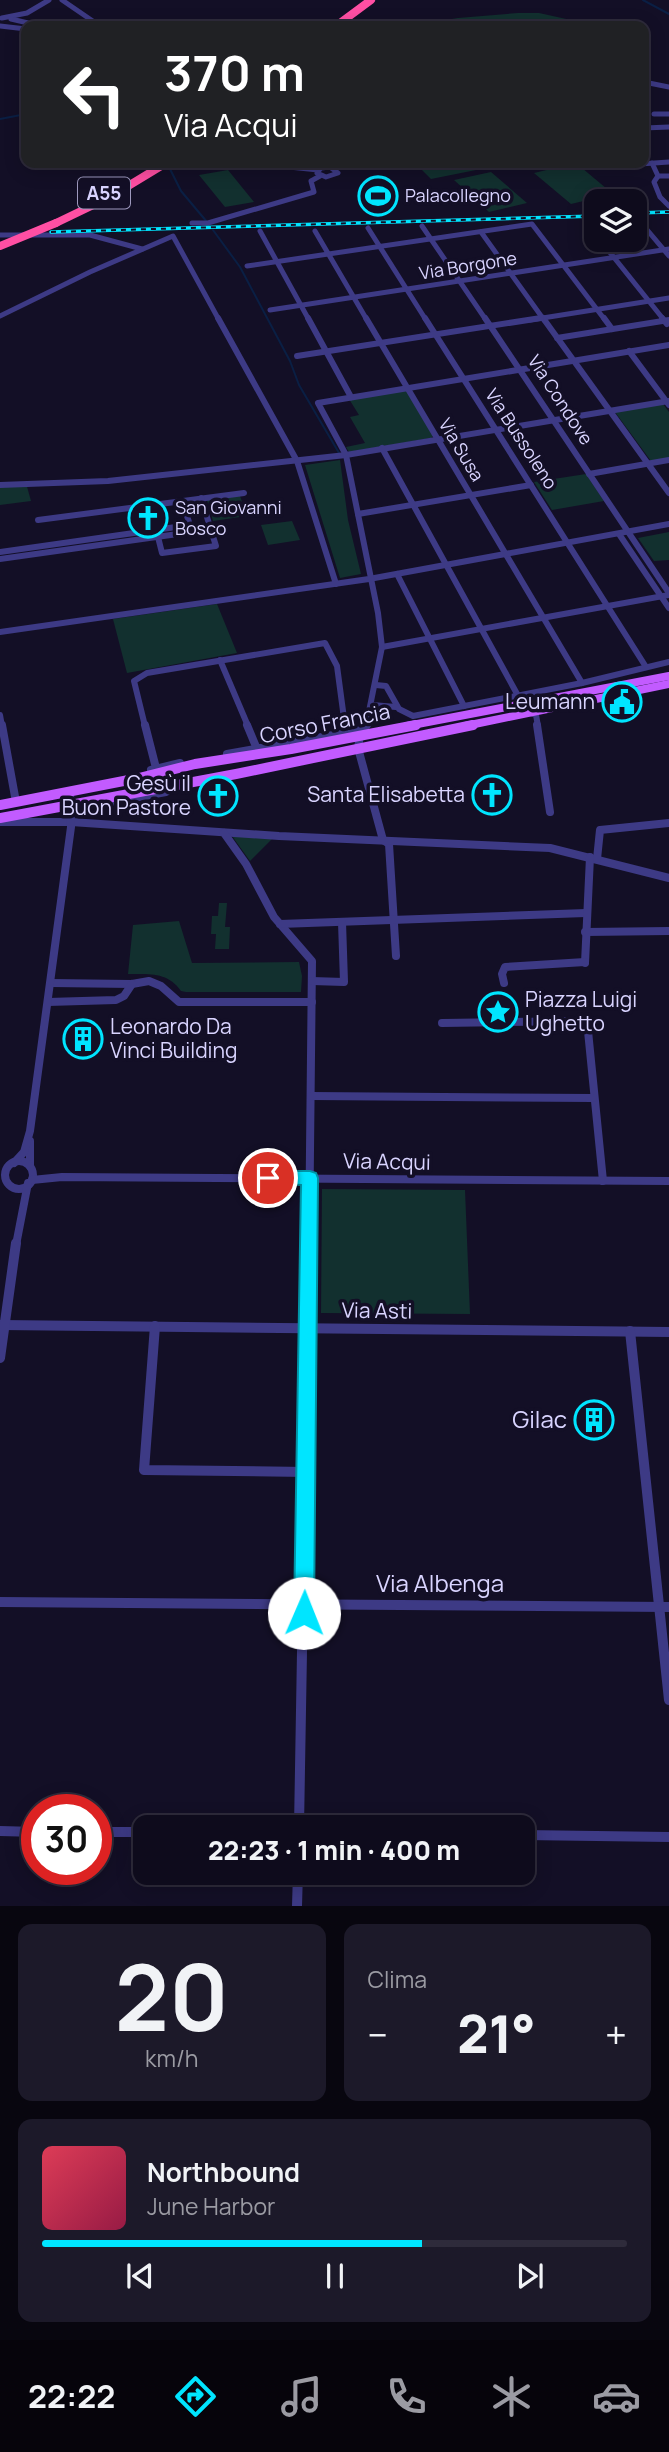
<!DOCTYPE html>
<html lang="it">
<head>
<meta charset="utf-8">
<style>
	:root { --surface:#0e0b1c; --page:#1c1929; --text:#f1f3f6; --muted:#9b9ba3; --line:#2e2b3b; --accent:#00e5ff }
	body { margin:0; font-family:Manrope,sans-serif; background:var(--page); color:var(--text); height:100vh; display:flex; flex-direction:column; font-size:26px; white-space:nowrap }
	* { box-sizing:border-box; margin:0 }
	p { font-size:23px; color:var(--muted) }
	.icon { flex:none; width:38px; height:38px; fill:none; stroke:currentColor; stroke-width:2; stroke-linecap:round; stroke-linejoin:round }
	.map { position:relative; height:1906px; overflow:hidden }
	.panel { display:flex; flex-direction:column; gap:18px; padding:18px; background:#08060f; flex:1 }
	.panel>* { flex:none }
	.guide { position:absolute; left:21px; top:21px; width:628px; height:147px; border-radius:14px; box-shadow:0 4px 18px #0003,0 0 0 2px var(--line); background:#202124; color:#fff; overflow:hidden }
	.tools { position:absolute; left:584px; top:189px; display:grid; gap:14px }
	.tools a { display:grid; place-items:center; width:63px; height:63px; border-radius:14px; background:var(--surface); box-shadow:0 4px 18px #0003,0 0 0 2px var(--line); font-size:35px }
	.speed { position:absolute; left:21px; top:1794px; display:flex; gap:14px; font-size:35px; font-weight:700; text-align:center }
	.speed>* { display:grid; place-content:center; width:91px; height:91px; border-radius:50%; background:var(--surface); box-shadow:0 4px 18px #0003,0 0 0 2px var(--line); line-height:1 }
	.speed .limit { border:10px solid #d22; background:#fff; color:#111 }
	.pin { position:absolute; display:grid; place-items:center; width:60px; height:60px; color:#fff; margin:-30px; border:4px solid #fff; border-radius:50%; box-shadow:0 2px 7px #0007 }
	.me { position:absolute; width:77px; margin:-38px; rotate:1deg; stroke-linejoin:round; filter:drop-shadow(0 0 5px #0008) }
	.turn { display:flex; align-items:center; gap:24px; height:147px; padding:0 28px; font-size:32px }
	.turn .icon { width:91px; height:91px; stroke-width:2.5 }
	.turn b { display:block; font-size:49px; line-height:60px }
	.big { font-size:52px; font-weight:800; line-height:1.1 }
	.panel .tile { flex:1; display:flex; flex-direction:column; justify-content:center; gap:10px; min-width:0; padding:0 24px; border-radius:14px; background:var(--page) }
	.panel .dial { align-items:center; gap:0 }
	.dial b { font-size:91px; line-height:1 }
	.song { display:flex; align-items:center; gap:21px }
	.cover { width:84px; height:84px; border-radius:10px; background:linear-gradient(135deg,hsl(350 70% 55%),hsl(340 70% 35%)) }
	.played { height:7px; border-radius:4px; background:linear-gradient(90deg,var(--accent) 65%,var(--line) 65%) }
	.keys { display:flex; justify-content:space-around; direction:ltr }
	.heat { display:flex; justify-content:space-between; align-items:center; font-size:38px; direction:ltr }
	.panel .tiles { flex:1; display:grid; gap:18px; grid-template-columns:1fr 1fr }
	.tile:last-child { grid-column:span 2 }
	.trip { position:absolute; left:133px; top:1815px; width:402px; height:70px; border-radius:14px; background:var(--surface); box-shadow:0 4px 18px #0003,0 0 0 2px var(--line); font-weight:800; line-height:70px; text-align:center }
	.dock { display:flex; height:112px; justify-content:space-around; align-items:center; background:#06040b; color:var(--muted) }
	.dock .icon { width:49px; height:49px }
	.dock .current { color:var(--accent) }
	.dock b { font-size:32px; color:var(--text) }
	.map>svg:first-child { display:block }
</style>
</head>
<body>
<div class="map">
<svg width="669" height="1906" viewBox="0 0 669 1906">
	<rect width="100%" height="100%" fill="#130f26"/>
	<!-- green -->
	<g fill="#12302f">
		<path d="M518,13h21l59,13h-189l49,-8z"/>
		<path d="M415,163h83l3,2 -70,14z"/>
		<path d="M576,163l37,31 -42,10 -37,-31z"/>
		<path d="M228,170l26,32 -29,5 -26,-32z"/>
		<path d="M491,172l36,31 -38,9 -35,-32z"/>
		<path d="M406,389l27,47 -2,2 -82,14 -3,-5 19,-4 -15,-26 9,-2 -10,-16z"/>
		<path d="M663,404l6,8v46l-18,3 -36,-49z"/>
		<path d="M340,460l8,60 13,54 -21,4 -35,-113z"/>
		<path d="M586,474l18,27 -52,9 -18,-28z"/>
		<path d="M26,483l5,18 -31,4v-19z"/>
		<path d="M240,496l7,20 -34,5 -6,-21z"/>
		<path d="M292,521l8,19 -32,5 -7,-20z"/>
		<path d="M669,532v28l-15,1 -16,-23z"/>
		<path d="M217,604l20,49 -110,20 -14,-54z"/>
		<path d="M232,836l41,2 -23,23z"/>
		<path d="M219,903h8l-2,24h5l-1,22h-14l1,-15h-5l1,-18h6z"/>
		<path d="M179,921l13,42 107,-1 3,14 -1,16h-115l-5,-1c-13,-19 -31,-17 -53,-17l5,-49z"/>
		<path d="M322,1189l143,1 5,124 -149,-1z"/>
	</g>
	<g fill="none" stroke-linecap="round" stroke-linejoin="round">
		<!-- stream -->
		<g stroke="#0a1f44" stroke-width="2">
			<path d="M643,0l26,14"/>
			<path d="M0,119l26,-5"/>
			<path d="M167,163l14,28 26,31"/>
			<path d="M213,230l27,37 50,94 9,24 40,68"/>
		</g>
		<!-- minor-far3 -->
		<g stroke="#3d3a85" stroke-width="5">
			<path d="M62,0l38,26"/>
			<path d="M2,18l25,-5 22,-13"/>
			<path d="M11,19l30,7"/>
			<path d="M0,26l26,3"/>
			<path d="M644,82l25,5"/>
			<path d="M644,98l3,6 -3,1"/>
			<path d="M654,114h15"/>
			<path d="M644,128l25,-1"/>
			<path d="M652,163l6,13h11"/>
			<path d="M270,165l48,5"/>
			<path d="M611,166l58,-4"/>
			<path d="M329,167l21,-4"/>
			<path d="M330,167l8,6 -12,4 -9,-4 4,-5z"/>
			<path d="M658,176l-4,6 6,15 9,9"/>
			<path d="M638,219l31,37"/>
			<path d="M585,221l12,14"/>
			<path d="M192,223h16l106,-31 -3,-11 9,-5"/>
			<path d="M422,226l64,94"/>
			<path d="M368,228l58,92"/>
			<path d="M260,231l49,89"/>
			<path d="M315,231l52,89"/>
			<path d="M481,232l63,88"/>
			<path d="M0,235h90l52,14"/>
			<path d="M600,240l64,80"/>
			<path d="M247,266l285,-42 73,96"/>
			<path d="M270,310l399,-61"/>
			<path d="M0,316l90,-44 83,-36 46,84"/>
			<path d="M530,320l139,-22"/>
		</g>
		<!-- minor-far2 -->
		<g stroke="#3d3a85" stroke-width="6">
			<path d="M218,318l79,143 39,123"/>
			<path d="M308,318l43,79"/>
			<path d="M366,318l216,365"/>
			<path d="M425,318l221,349"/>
			<path d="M485,318l184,275"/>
			<path d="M543,318l126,175"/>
			<path d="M604,318l8,11"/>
			<path d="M662,318l5,6"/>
			<path d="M557,338l112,-18"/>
			<path d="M629,351l40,54"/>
			<path d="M297,356l244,-38"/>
			<path d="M382,448l145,264 9,3 2,11"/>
			<path d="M589,474l80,-14"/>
			<path d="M0,485l108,-4 238,-26 323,-54"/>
			<path d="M182,501l8,24"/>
			<path d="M358,514l173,-29"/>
			<path d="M38,520l206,-27"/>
			<path d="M619,534l50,74"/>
			<path d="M158,537l4,16 54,-7 -15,-48"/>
			<path d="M0,552l190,-27 2,7 -192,27"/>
			<path d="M397,574l67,132"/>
			<path d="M0,632l369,-53 300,-55"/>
			<path d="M382,647l287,-52"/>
			<path d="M220,660l28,66"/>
			<path d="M376,685l10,1 13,23 14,7 169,-33 87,-21"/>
			<path d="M372,705l24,2"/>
			<path d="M0,715l2,11"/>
			<path d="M145,726l-11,-45 13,-8 178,-30 12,23 8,60"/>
			<path d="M362,726l4,-1"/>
			<path d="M366,726l16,-79 -4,-34 -32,-158 -28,-52 351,-58"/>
		</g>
		<!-- minor-far1 -->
		<g stroke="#3d3a85" stroke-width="8">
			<path d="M2,725l14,77"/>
			<path d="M145,725l11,43"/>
			<path d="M247,725l10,24"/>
			<path d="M344,725l3,7"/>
			<path d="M367,725l-7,10 -2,13 25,92 6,4 7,112"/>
			<path d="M537,725l13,87"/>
			<path d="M227,754l112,-20 27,-9"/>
			<path d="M151,770l29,-7"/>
			<path d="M96,802l10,1 60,-11"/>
			<path d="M0,822h71l208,14 271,12 119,30"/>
			<path d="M224,833l22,31 28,53 38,44 -3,284"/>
			<path d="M597,859l3,-29 69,-7"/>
			<path d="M280,924l306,-11"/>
			<path d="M585,932l84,-1"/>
			<path d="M585,963l5,-106"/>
			<path d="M312,981l32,1 -2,-60"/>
			<path d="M51,983l81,1 17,-3 12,5 18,16h133"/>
			<path d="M504,983l-2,-9 3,-7 80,-5"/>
			<path d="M48,1002l68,-2 8,-4 8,-12"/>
			<path d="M442,1023l145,-2 16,160"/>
			<path d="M311,1096l282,2"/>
			<path d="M30,1141v25"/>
			<circle cx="19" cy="1175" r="14"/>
			<path d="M14,1163l10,-11 6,-21 41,-304 -1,-35"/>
			<path d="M32,1180l30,-3 607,4"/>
			<path d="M16,1245l12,-62"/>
		</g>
		<!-- minor -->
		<g stroke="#3d3a85" stroke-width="10">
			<path d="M0,1325l669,7"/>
			<path d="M155,1326l-11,144 163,2"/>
			<path d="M630,1331l39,369"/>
			<path d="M0,1358l16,-115"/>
			<path d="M0,1602l669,5"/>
			<path d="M299,1827l10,-584"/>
			<path d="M0,1831l37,1"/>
			<path d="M96,1832h49"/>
			<path d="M523,1835l146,2"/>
			<path d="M297,1906l1,-34"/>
		</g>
		<!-- major-far1 -->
		<g stroke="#c25bff" stroke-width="8">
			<path d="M407,726l262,-50"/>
			<path d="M465,726l204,-42"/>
		</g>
		<!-- major -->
		<g stroke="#c25bff" stroke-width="10">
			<path d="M0,805l139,-27 56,-14 96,-15 125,-24"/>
			<path d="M0,818l236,-44 237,-49"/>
		</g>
		<!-- highway -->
		<g stroke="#ff4fa3" stroke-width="8">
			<path d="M336,26l35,-26"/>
			<path d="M56,223l54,-26 56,-34"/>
		</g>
		<!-- rail casing -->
		<g stroke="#00e5ff" stroke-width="3.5">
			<g id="rail">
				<path d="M635,213l34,-1"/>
				<path d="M51,232l546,-16"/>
			</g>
		</g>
		<!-- rail -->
		<use href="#rail" stroke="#130f26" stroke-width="2" stroke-dasharray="5" stroke-linecap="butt"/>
		<!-- highway-bridge -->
		<path stroke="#ff4fa3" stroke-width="8" d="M0,246l56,-23"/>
	</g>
	<!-- route -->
	<path fill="#00e5ff" stroke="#0095a6" stroke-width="2" d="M268,1171h42l6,2 2,5 -4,435 -3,7 -7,3 -7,-3 -3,-7 7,-428 -39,-2 -2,-5 2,-5z"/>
	<!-- icons -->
	<defs>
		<g id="stadium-ring" transform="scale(2.0125)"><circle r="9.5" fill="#130f26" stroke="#00e5ff" stroke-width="1.5"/><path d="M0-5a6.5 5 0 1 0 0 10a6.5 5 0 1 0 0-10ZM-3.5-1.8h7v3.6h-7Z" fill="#00e5ff"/></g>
		<g id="church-ring" transform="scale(2.0125)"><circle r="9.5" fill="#130f26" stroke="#00e5ff" stroke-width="1.5"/><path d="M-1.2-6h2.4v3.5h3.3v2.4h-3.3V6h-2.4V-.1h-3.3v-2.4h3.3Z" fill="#00e5ff"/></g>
		<g id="civic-ring" transform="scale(2.0125)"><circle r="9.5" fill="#130f26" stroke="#00e5ff" stroke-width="1.5"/><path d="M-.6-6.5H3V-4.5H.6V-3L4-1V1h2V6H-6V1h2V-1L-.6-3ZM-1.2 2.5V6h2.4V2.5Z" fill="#00e5ff"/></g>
		<g id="sight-ring" transform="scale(2.0125)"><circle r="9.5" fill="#130f26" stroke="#00e5ff" stroke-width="1.5"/><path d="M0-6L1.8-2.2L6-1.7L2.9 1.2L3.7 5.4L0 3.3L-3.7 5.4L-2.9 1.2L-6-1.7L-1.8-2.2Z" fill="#00e5ff"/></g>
		<g id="building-ring" transform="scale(2.0125)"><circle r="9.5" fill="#130f26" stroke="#00e5ff" stroke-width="1.5"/><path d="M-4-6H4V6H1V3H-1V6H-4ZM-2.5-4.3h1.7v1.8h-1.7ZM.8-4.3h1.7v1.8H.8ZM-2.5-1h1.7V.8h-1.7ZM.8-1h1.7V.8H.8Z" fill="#00e5ff"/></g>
	</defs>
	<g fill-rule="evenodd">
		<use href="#stadium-ring" x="378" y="196"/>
		<use href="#church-ring" x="148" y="518"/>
		<use href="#civic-ring" x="622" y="702"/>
		<use href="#church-ring" x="492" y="795"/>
		<use href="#church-ring" x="218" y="796"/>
		<use href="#sight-ring" x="498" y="1012"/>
		<use href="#building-ring" x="83" y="1039"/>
		<use href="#building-ring" x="594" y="1420"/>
	</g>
	<g text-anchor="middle" stroke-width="7" stroke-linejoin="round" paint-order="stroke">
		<!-- far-poi labels -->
		<g font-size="18" fill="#d9d4ff" stroke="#130f26" text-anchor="start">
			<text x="405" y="202">Palacollegno</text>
			<text x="175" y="514">San Giovanni<tspan x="175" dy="21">Bosco</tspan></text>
		</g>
		<!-- far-street labels -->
		<g font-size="18" fill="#d9d4ff" stroke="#130f26">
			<text transform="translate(468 266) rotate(-9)" y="6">Via Borgone</text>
			<text transform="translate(560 400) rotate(57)" y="6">Via Condove</text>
			<text transform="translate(521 439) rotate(57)" y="6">Via Bussoleno</text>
			<text transform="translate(461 450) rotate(59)" y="6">Via Susa</text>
		</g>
		<!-- shield labels -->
		<rect fill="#130f26" stroke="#9e99be" stroke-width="2" x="78" y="177.5" width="52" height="31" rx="5"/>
		<g font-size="19" font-weight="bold" fill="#d9d4ff">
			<text x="104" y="200">A55</text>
		</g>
		<!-- poi labels -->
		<g font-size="21" fill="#d9d4ff" stroke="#130f26" text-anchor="end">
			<text x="595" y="709">Leumann</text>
			<text x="191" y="791">Gesù il<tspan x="191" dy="24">Buon Pastore</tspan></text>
			<text x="465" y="802">Santa Elisabetta</text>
			<text x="525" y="1007" text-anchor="start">Piazza Luigi<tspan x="525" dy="24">Ughetto</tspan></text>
			<text x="110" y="1034" text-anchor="start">Leonardo Da<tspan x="110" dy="24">Vinci Building</tspan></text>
		</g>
		<!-- street labels -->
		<g font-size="21" fill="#d9d4ff" stroke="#130f26">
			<text transform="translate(325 724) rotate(-11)" y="7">Corso Francia</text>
			<text transform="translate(387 1162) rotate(1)" y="7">Via Acqui</text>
			<text transform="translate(377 1311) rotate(1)" y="7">Via Asti</text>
		</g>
		<!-- near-poi labels -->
		<g font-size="24" fill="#d9d4ff" stroke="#130f26" text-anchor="end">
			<text x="567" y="1428">Gilac</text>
		</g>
		<!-- near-street labels -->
		<g font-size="24" fill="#d9d4ff" stroke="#130f26">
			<text x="440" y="1592">Via Albenga</text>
		</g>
	</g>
</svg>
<div class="tools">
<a><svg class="icon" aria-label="layers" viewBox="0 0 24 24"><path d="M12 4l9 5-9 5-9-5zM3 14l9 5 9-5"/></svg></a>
</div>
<div class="speed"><div class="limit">30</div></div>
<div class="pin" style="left:268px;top:1178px;background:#d93025"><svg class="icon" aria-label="arrive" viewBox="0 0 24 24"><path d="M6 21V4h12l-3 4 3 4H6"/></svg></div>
<svg class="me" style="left:304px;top:1613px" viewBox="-20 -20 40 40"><circle r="19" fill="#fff"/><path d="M0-13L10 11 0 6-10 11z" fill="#00e5ff"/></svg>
<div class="trip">22:23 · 1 min · 400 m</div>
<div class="guide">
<div class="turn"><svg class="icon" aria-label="left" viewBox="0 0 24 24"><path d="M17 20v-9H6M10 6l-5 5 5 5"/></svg><div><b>370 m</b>Via Acqui</div></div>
</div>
</div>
<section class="panel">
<div class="tiles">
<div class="tile dial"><b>20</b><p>km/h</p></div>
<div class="tile"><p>Clima</p>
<div class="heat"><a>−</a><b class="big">21°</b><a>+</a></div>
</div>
<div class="tile">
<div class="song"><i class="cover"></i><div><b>Northbound</b><p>June Harbor</p></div></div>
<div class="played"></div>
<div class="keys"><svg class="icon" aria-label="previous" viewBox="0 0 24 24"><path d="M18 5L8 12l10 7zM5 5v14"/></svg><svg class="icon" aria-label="pause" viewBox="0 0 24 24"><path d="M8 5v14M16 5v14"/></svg><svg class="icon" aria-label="next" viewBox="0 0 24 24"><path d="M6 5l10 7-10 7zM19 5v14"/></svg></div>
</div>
</div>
</section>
<nav class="dock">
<b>22:22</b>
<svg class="icon current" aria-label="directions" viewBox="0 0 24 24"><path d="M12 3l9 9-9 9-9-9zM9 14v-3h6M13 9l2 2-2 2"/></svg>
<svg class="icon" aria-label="music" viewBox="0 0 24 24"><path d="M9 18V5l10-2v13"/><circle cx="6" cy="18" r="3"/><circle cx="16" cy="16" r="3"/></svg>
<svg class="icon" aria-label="phone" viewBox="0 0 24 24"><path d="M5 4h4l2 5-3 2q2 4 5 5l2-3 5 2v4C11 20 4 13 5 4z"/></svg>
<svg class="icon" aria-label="climate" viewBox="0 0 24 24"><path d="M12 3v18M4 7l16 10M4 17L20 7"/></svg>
<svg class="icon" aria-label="car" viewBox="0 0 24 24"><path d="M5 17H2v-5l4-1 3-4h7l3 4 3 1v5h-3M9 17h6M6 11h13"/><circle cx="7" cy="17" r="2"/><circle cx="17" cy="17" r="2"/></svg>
</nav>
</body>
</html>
